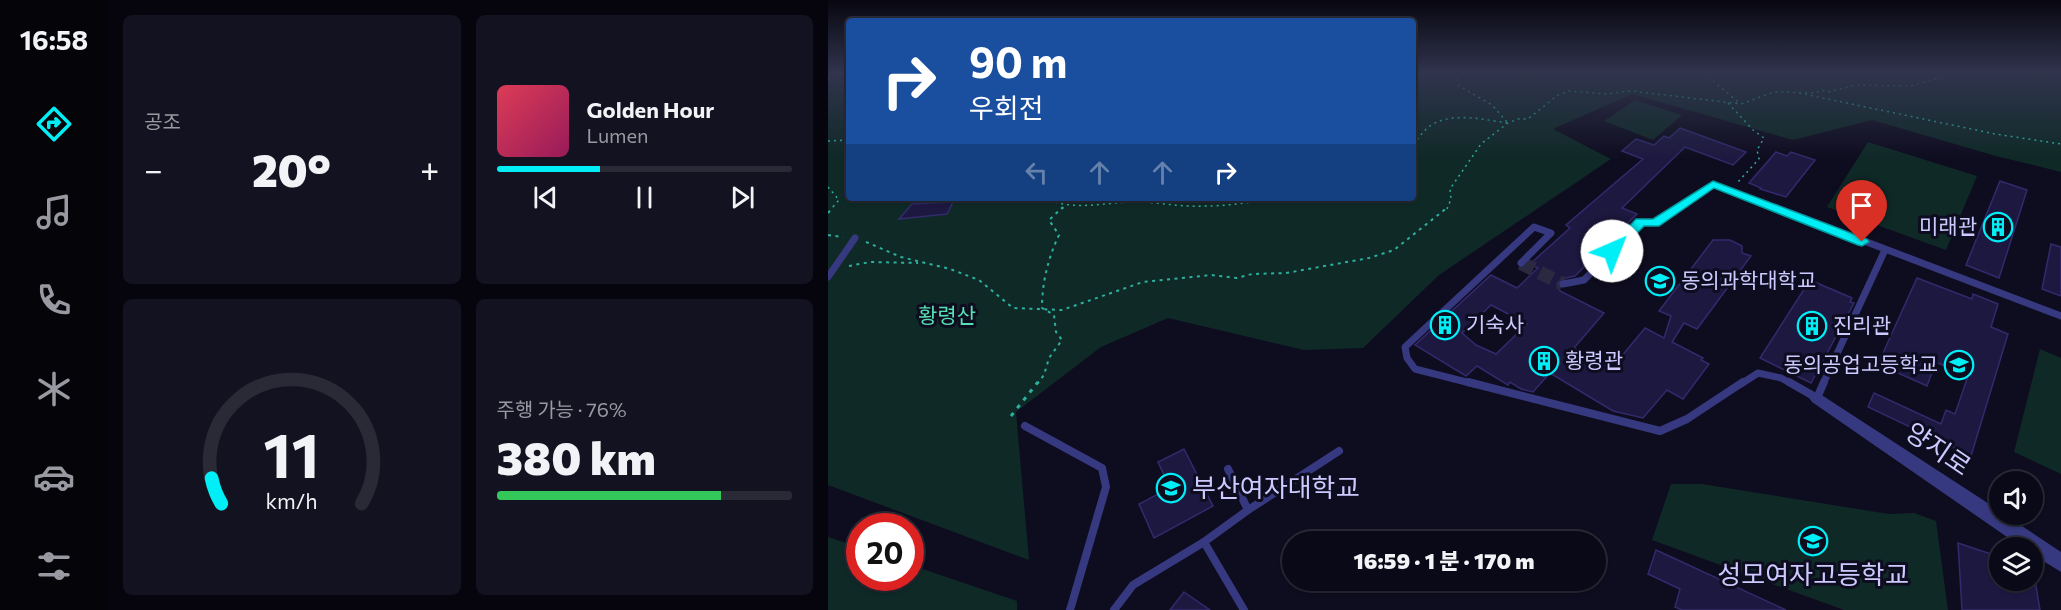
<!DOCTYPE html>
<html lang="ko">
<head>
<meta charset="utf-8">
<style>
	:root { --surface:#0a0917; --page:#131220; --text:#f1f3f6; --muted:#999aa1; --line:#2a2a36; --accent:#00eef5 }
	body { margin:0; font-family:Commissioner,"Noto Sans KR",sans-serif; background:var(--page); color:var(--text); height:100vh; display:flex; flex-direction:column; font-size:22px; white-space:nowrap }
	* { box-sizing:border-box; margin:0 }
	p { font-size:20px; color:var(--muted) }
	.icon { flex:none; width:33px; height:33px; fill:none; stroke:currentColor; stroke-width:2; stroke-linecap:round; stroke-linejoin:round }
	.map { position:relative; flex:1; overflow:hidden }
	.side { display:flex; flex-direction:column; gap:15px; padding:15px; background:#06050d; width:720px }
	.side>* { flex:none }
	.top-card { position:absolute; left:18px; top:18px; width:570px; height:183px; border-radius:6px; box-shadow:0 2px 4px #0004,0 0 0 2px var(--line); background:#1a4fa0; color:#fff; overflow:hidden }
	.tools { position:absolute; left:1161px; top:471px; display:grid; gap:12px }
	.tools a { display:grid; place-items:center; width:54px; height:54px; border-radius:50%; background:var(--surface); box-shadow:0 2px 4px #0004,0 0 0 2px var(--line); font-size:30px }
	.speed { position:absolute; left:18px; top:513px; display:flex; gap:12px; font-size:30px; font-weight:700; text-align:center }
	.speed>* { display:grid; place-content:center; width:78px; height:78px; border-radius:50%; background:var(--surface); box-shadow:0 2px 4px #0004,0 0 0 2px var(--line); line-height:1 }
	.speed .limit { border:9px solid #d22; background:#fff; color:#111 }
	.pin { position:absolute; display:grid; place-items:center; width:51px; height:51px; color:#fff; margin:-62px -26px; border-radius:50% 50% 50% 0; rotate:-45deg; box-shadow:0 0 6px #0007 }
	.pin .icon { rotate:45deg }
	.me { position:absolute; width:66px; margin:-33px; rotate:44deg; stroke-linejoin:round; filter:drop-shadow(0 0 4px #0008) }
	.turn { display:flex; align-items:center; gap:21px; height:126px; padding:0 24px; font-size:27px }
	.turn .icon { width:78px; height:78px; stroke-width:2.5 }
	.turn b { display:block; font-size:42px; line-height:51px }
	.lanes { display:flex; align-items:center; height:57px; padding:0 24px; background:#0003; justify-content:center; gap:30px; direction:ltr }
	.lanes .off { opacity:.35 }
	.big { font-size:45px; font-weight:800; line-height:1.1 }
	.side .tile { flex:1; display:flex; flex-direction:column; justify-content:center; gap:9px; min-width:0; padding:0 21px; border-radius:9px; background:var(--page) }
	.side .dial { align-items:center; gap:0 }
	.dial svg { height:156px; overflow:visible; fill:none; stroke:var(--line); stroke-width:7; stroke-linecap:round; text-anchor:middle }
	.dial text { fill:var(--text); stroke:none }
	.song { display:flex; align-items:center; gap:18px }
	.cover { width:72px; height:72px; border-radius:9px; background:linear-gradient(135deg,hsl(350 70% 55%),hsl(330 70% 35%)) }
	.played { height:6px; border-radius:3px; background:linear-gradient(90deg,var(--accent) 35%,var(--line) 35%) }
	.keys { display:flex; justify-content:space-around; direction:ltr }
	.heat { display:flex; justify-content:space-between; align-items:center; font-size:33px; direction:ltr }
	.charge { height:9px; border-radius:4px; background:linear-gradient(90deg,#34c759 76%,var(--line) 0) }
	.side .tiles { flex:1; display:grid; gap:15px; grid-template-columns:repeat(2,1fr) }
	.trip { position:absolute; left:454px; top:531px; width:324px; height:60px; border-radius:30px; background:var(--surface); box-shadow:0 2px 4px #0004,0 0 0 2px var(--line); font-weight:800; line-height:60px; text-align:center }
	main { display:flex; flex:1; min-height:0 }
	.menu { display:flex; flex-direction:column; width:108px; justify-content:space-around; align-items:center; background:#040409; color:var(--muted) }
	.menu .icon { width:42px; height:42px }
	.menu .selected { color:var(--accent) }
	.menu b { font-size:27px; color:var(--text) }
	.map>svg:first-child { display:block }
</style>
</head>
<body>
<main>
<nav class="menu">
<b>16:58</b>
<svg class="icon selected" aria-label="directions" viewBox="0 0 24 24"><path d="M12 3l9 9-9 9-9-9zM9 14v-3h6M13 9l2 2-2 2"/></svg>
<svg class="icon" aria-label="music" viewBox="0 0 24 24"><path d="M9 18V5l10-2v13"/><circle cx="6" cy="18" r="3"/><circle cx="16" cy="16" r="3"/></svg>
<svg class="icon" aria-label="phone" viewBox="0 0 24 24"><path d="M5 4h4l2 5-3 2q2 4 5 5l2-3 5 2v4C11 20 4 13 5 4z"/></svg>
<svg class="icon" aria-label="climate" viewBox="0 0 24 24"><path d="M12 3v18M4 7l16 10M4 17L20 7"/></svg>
<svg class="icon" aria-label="car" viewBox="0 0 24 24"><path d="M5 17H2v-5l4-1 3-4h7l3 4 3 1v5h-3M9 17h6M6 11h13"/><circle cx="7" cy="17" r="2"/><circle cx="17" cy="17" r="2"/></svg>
<svg class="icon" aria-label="filters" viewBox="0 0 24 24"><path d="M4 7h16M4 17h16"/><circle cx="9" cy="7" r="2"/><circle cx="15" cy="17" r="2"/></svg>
</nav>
<section class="side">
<div class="tiles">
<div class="tile"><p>공조</p>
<div class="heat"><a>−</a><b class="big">20°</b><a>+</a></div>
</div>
<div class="tile">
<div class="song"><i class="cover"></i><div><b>Golden Hour</b><p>Lumen</p></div></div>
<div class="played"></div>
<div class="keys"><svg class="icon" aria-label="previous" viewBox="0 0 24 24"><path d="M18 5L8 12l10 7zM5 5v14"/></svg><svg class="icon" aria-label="pause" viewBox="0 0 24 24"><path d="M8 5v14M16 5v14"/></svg><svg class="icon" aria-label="next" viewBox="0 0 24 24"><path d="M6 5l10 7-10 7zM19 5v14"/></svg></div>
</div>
<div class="tile dial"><svg viewBox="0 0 100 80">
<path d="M14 69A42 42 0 1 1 86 69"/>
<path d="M14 69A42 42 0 0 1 9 56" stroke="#00eef5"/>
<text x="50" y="56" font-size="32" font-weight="700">11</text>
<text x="50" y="72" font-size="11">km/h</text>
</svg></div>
<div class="tile"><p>주행 가능 · 76%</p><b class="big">380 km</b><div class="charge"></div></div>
</div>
</section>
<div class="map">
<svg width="1233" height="610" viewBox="0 0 1233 610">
	<rect width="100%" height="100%" fill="#0e0c1f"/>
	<!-- green -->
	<g fill="#0f2927">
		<path d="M0,73h21v125h564v-125h648v99l-65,-16 -124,-36 -79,20 -161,-46 -79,35 58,30 -172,116 -76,73 -59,2 -136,-32 -67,29 -85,65 13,148 -201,-75z"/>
		<path d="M807,100l47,15 -29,25 -49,-19z"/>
		<path d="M1040,142l109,34 -31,74 -119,-43z"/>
		<path d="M1212,349l21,9v116l-47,-22z"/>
		<path d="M843,484h31l187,30 25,-1 22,8 12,89h-104l-192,-70z"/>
		<path d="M0,537l31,10 1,31h50l1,-13 106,36v9h-189z"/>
	</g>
	<!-- building -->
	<g fill="#1d1840" stroke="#322a6d" stroke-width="1.5" fill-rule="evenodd">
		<path d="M852,128l66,24 -13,13 -48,-18 -63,61 15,6 -62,62 -14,3 -4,5 3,7 44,22 -30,35 37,21 34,-41 19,10 7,-22 -12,-5 54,-71h17l12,6v7l9,3 -54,73 -13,-6 -12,19 31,16 -2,2 8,4 -26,35 -16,-9 -24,28 -30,-7 -63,-38 -17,19 -12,-3 -11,-7 -2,3 -31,-19 -11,10 -51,-31 76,-70 26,13 21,-20 -8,-4 40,-36 -4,-3 77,-66 -21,-8 14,-12 18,6 10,-9 5,2zM663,305l36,19 -31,30 -20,-9 -14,-12z"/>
		<path d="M948,152l11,4 4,-4 24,8 -29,37 -26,-8 1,-1 -12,-5z"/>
		<path d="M1172,181l27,9 -28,88 -33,-13z"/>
		<path d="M125,202l-6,12 -48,5 13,-15z"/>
		<path d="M1223,244l10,3v49l-19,-7z"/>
		<path d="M1089,278l55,21 1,-5 25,10 -7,23 17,7 -37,122 -103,-49 6,-14 67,31 5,-14 9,4 13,-38 -32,-14 -9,24 -49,-22z"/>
		<path d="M982,280l42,18 -2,4 4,1 -43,80 -51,-25z"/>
		<path d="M356,449l29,57 -59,32 -15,-34 31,-16 -12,-26z"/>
		<path d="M1130,543l42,14v23h35l5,30h-78z"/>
		<path d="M828,550l130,60h-104l-7,-3 5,-18 -32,-15z"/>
		<path d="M356,592l26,18h-40z"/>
	</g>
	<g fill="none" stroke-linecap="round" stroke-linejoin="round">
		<!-- minor-tunnel -->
		<path stroke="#2b2841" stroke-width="14" stroke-dasharray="14 7" stroke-linecap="butt" d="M693,263l42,21"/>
		<!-- path-far2 -->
		<g stroke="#2cb1a0" stroke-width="1.5" stroke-dasharray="2 4" stroke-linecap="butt">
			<path d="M619,73l7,2"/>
			<path d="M627,73l4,13 33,19 16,18"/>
			<path d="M876,73l34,29"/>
			<path d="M0,79l19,-6"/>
			<path d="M971,93l196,41 66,10"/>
			<path d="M900,103l25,27 11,8 -7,12 2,9 -21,23"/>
			<path d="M0,141l21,-1"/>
			<path d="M585,144c7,-7 11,-15 20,-20 22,-12 52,-4 75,-1"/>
			<path d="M0,187l11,13 -8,9"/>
			<path d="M216,198c31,14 59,4 92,4 17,0 34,3 51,4 29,1 59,-2 88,-8"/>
			<path d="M234,209l3,-3"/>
			<path d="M619,209l4,-10 -1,-10 31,-45 27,-21 10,-4h10l30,-24 11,-4 37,3 25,-3 110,13 33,-12 42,1 5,-3 7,2 27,-7 55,1 49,-13"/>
		</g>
		<!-- path-far1 -->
		<g stroke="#2cb1a0" stroke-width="2" stroke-dasharray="3 4.5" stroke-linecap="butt">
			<path d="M0,213l5,-6"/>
			<path d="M0,235l15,2"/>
			<path d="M38,242l35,15 49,12 29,11 34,28 49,2 81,-28 68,-7 26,3 15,-4 34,-1 83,-15 25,-8 54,-43"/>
			<path d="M21,266l21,-4 48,1"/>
			<path d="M209,384l7,-9 5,-17 13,-18 -6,-8 -2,-17 -12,-7c0,-25 6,-50 17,-73l-10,-15 14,-13"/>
		</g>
		<!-- path -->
		<path stroke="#2cb1a0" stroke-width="3" stroke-dasharray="4 6" stroke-linecap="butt" d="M183,416l27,-34"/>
		<!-- service-far2 -->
		<path stroke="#36397f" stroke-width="5" d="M848,209l37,-25 66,25"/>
		<!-- service-far1 -->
		<g stroke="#36397f" stroke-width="7">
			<path d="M947,207l286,109"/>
			<path d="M0,277l27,-39"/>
			<path d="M735,284l21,-4 57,-58 14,1 23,-16"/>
			<path d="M646,384l-59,-15 -8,-11 -2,-11 129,-120 17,6 -30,30"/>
			<path d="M913,384l17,-11 23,5 11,6"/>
			<path d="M995,384l62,-134"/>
		</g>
		<!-- service -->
		<g stroke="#36397f" stroke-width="8">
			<path d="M640,382l192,49 27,-12 56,-37"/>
			<path d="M961,382l28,16 7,-16"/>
			<path d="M197,426l77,42 4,19 -36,123"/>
			<path d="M400,469l20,41"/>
			<path d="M376,542l40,68"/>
			<path d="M286,610l19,-25 71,-43 44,-32 91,-59"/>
		</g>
		<!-- minor -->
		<path fill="#36397f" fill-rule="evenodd" d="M989,392l183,119v3h4l57,38v20l-29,-18v-6h-9l-211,-146 -3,-4 3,-4z"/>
	</g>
	<!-- sky -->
	<linearGradient id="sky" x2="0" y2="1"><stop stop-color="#080711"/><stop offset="0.46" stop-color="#30344d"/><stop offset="1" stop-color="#30344d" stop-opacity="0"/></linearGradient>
	<rect width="1233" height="159" fill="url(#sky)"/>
	<!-- route -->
	<path fill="#00eef5" stroke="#009b9f" stroke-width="1.5" d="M885,181l154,58 2,3 -7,4 -4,-1 -144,-57 -55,38h-15l-27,28h-9l-2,-3 2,-3 28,-29h17z"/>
	<!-- icons -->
	<defs>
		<g id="building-ring" transform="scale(1.5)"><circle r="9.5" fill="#0e0c1f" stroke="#00eef5" stroke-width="1.5"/><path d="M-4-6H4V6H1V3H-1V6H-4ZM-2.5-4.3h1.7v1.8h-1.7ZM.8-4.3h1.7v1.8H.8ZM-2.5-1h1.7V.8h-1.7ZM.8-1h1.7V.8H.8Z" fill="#00eef5"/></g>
		<g id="university-ring" transform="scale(1.5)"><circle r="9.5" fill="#0e0c1f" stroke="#00eef5" stroke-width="1.5"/><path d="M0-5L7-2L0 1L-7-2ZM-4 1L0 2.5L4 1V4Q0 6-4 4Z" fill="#00eef5"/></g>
		<g id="school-ring" transform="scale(1.5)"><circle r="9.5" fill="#0e0c1f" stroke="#00eef5" stroke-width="1.5"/><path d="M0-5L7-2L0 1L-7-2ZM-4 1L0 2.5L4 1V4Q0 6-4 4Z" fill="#00eef5"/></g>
	</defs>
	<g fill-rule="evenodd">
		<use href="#building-ring" x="1170" y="227"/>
		<use href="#university-ring" x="832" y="281"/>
		<use href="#building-ring" x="617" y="325"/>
		<use href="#building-ring" x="984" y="326"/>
		<use href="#building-ring" x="716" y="361"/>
		<use href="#school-ring" x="1131" y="365"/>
		<use href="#university-ring" x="343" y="488"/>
		<use href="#school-ring" x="985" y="541"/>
	</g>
	<g text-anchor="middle" stroke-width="6" stroke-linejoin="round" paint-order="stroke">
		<!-- poi labels -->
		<g font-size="21" fill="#cdcaff" stroke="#0e0c1f" text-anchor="start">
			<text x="1149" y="234" text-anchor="end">미래관</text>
			<text x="853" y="288">동의과학대학교</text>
			<text x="638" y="332">기숙사</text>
			<text x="1005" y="333">진리관</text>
			<text x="737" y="368">황령관</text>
			<text x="1110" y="372" text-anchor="end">동의공업고등학교</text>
		</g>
		<!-- park labels -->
		<g font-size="21" fill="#56e0b4" stroke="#0e0c1f">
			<text x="119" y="323">황령산</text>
		</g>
		<!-- near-street labels -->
		<g font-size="26" fill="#cdcaff" stroke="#0e0c1f">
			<text transform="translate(1110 449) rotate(34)" y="9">양지로</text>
		</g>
		<!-- near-poi labels -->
		<g font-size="26" fill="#cdcaff" stroke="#0e0c1f" text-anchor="start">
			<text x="364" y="497">부산여자대학교</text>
			<text x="985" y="584" text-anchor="middle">성모여자고등학교</text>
		</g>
	</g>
</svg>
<div class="tools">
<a><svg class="icon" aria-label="sound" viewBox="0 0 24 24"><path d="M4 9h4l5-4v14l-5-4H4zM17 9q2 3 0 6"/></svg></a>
<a><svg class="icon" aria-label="layers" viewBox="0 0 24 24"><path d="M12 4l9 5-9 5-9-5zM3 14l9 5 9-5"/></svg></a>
</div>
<div class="speed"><div class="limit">20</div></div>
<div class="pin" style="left:1034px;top:242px;background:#d93025"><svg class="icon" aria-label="arrive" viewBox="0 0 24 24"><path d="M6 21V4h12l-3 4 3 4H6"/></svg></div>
<svg class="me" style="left:784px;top:251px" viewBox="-20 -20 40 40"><circle r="19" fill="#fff"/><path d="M0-13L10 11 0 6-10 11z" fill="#00eef5"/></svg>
<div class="trip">16:59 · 1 분 · 170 m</div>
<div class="top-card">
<div class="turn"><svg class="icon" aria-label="right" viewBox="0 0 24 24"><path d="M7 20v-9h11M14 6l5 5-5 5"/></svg><div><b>90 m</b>우회전</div></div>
<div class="lanes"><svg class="icon off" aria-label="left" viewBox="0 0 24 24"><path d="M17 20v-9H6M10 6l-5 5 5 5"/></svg><svg class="icon off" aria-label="ahead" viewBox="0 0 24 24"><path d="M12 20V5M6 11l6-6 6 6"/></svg><svg class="icon off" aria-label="ahead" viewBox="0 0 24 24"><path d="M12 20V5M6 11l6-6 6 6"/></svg><svg class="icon" aria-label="right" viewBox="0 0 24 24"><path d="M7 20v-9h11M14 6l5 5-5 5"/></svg></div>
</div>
</div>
</main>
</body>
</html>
